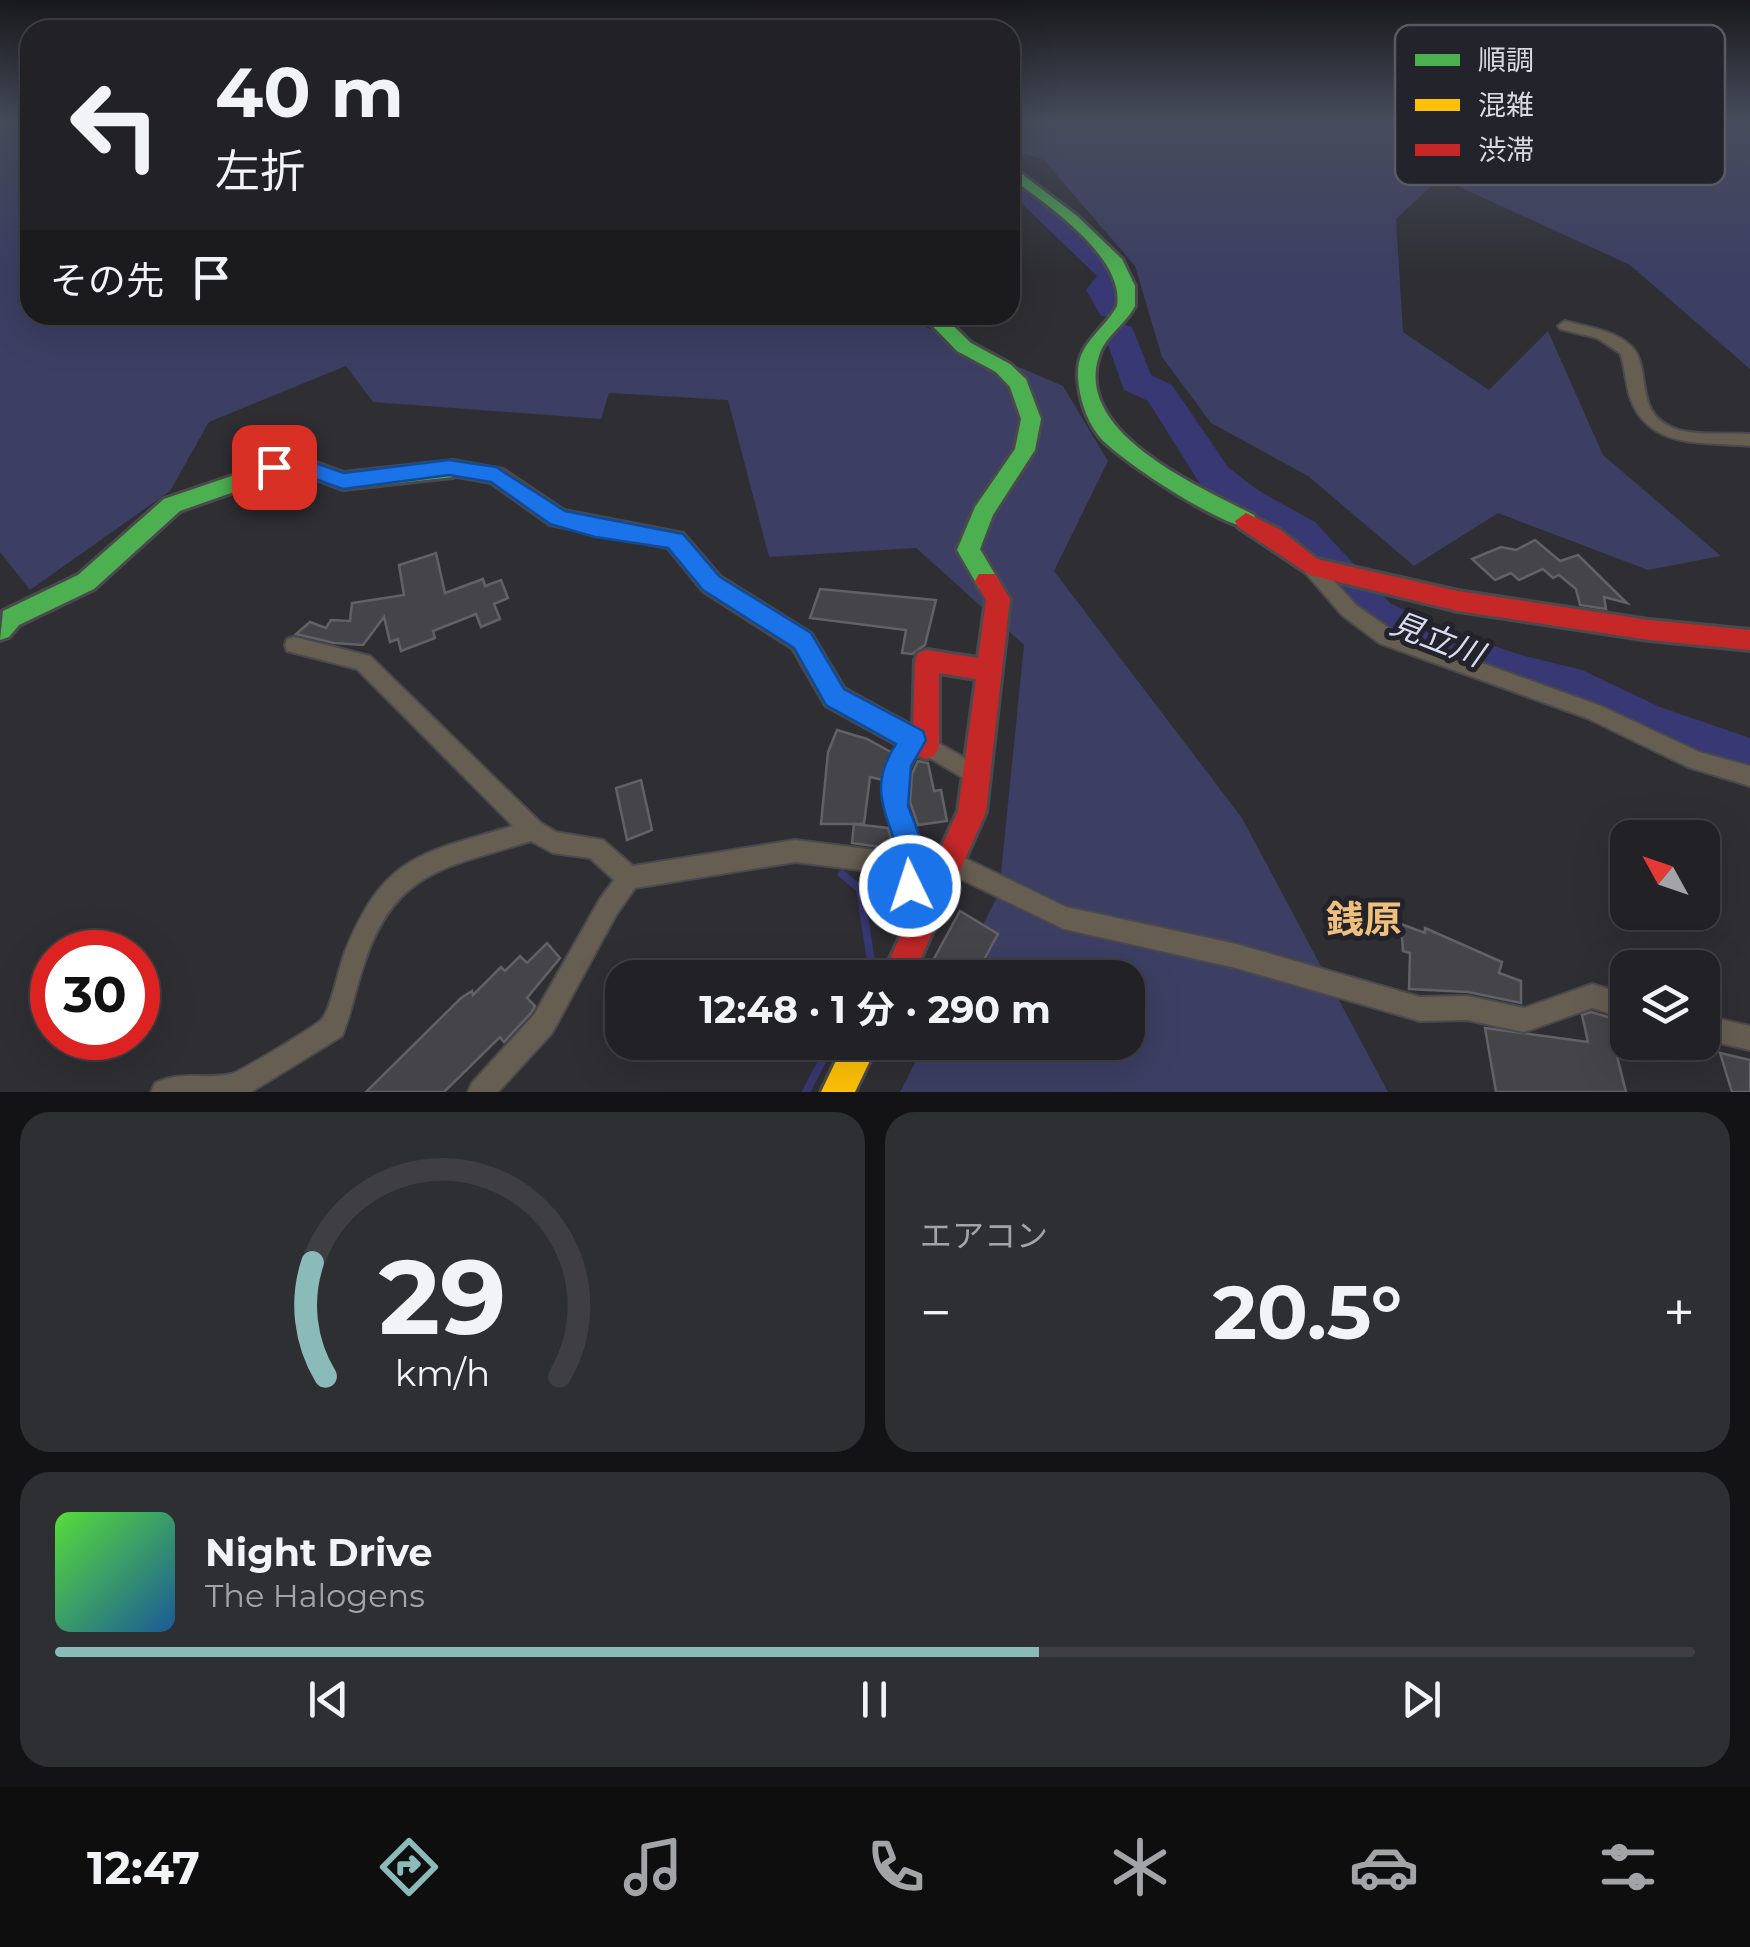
<!DOCTYPE html>
<html lang="ja">
<head>
<meta charset="utf-8">
<style>
	:root { --surface:#222226; --page:#2e2f32; --text:#f1f3f6; --muted:#a2a4a7; --line:#3f3f43; --accent:#8bbbb9 }
	body { margin:0; font-family:Montserrat,"Noto Sans JP",sans-serif; background:var(--page); color:var(--text); height:100vh; display:flex; flex-direction:column; font-size:38px; white-space:nowrap }
	* { box-sizing:border-box; margin:0 }
	p { font-size:32px; color:var(--muted) }
	.icon { flex:none; width:55px; height:55px; fill:none; stroke:currentColor; stroke-width:2; stroke-linecap:round; stroke-linejoin:round }
	.map { position:relative; height:1092px; overflow:hidden }
	.details { display:flex; flex-direction:column; gap:20px; padding:20px; background:#131315; flex:1 }
	.details>* { flex:none }
	.guide { position:absolute; left:20px; top:20px; width:1000px; height:305px; border-radius:30px; box-shadow:0 10px 40px #0002,0 0 0 2px var(--line); background:#222226; color:var(--text); overflow:hidden }
	.needle { width:65px; rotate:310deg }
	.tools { position:absolute; left:1610px; top:820px; display:grid; gap:20px }
	.tools a { display:grid; place-items:center; width:110px; height:110px; border-radius:20px; background:var(--surface); box-shadow:0 10px 40px #0002,0 0 0 2px var(--line); font-size:50px }
	.speed { position:absolute; left:30px; top:930px; display:flex; gap:20px; font-size:50px; font-weight:700; text-align:center }
	.speed>* { display:grid; place-content:center; width:130px; height:130px; border-radius:50%; background:var(--surface); box-shadow:0 10px 40px #0002,0 0 0 2px var(--line); line-height:1 }
	.speed .limit { border:15px solid #d22; background:#fff; color:#111 }
	.pin { position:absolute; display:grid; place-items:center; width:85px; height:85px; color:#fff; margin:-42px; border-radius:20px; box-shadow:0 5px 15px #0006 }
	.me { position:absolute; width:110px; margin:-55px; rotate:356deg; stroke-linejoin:round; filter:drop-shadow(0 0 8px #0008) }
	.turn { display:flex; align-items:center; gap:35px; height:210px; padding:0 30px; font-size:45px }
	.turn .icon { width:130px; height:130px; stroke-width:2.5 }
	.turn b { display:block; font-size:70px; line-height:85px }
	.then { display:flex; align-items:center; height:95px; padding:0 30px; background:#0003; gap:20px; font-size:38px }
	.big { font-size:75px; font-weight:700; line-height:1.1 }
	.details .tile { flex:1; display:flex; flex-direction:column; justify-content:center; gap:15px; min-width:0; padding:0 35px; border-radius:30px; background:var(--page) }
	.details .dial { align-items:center; gap:0 }
	.dial svg { height:260px; overflow:visible; fill:none; stroke:var(--line); stroke-width:7; stroke-linecap:round; text-anchor:middle }
	.dial text { fill:var(--text); stroke:none }
	.song { display:flex; align-items:center; gap:30px }
	.cover { width:120px; height:120px; border-radius:15px; background:linear-gradient(135deg,hsl(110 70% 55%),hsl(210 70% 35%)) }
	.played { height:10px; border-radius:5px; background:linear-gradient(90deg,var(--accent) 60%,var(--line) 60%) }
	.keys { display:flex; justify-content:space-around; direction:ltr }
	.heat { display:flex; justify-content:space-between; align-items:center; font-size:55px; direction:ltr }
	.details .tiles { flex:1; display:grid; gap:20px; grid-template-columns:1fr 1fr }
	.tile:last-child { grid-column:span 2 }
	.trip { position:absolute; left:605px; top:960px; width:540px; height:100px; border-radius:30px; background:var(--surface); box-shadow:0 10px 40px #0002,0 0 0 2px var(--line); font-weight:700; line-height:100px; text-align:center }
	.tab-bar { display:flex; height:160px; justify-content:space-around; align-items:center; background:#0e0e0f; color:var(--muted) }
	.tab-bar .icon { width:70px; height:70px }
	.tab-bar .selected { color:var(--accent) }
	.tab-bar b { font-size:45px; color:var(--text) }
	.map>svg:first-child { display:block }
</style>
</head>
<body>
<div class="map">
<svg width="1750" height="1092" viewBox="0 0 1750 1092">
	<rect width="100%" height="100%" fill="#2e2e33"/>
	<!-- green -->
	<g fill="#3c3e63">
		<path d="M0,121h30v194h868l165,71 45,75 -54,110 188,247 146,274h-488l25,-49 203,-1v-64l-171,-1 42,-84 25,-248 -108,-97 -147,9 -41,-157 -119,-7 -8,26 -228,-17 -27,-36 -137,56 -39,69 -140,99 -30,-38z"/>
		<path d="M1016,121h734v248l-120,-104 -190,-87 -44,41 7,113 86,58 59,-59 55,124 118,101 -73,14 -150,-57 -84,53 -106,-90 -97,-53 -49,-66 -27,-91 -91,-106 -34,-11z"/>
	</g>
	<g fill="none" stroke-linecap="round" stroke-linejoin="round">
		<!-- stream -->
		<g stroke="#383874" stroke-width="8">
			<path d="M842,874l18,15 12,79 -6,10"/>
			<path d="M806,1092l26,-50"/>
		</g>
		<!-- river -->
		<g fill="#383874" fill-rule="evenodd">
			<path d="M1023,181l10,2 92,86 4,7 -11,15 10,18 -5,7h-22l-15,-26 11,-14 -84,-81 -3,-7z"/>
			<path d="M1120,323l12,4 19,48 21,10 56,82 31,24 56,31 75,81 49,24 82,28 61,15 78,37 90,31v44l-120,-45 -58,-31 -51,-13 -112,-40 -49,-26 -73,-83 -56,-33 -29,-24 -54,-86 -24,-11 -20,-56 4,-7z"/>
		</g>
	</g>
	<!-- building -->
	<g fill="#454549" stroke="#626266" stroke-width="2.5">
		<path d="M1535,540l25,21 18,-6 49,48 -23,-6 2,12 -26,-4 -4,-16 -17,-14 -6,3 -10,-9 -24,11 -8,-7 -16,7 -23,-21 29,-12 15,3z"/>
		<path d="M436,553l9,40 38,-14 2,7 16,-6 7,18 -14,6 6,15 -19,8 -5,-13 -43,17 2,7 -34,13 -3,-12 -8,3 -6,-25 -21,28 -29,-2 -38,-9 14,-12 16,6 5,-8 19,1 2,-18 52,-8 -5,-30z"/>
		<path d="M820,589l116,11 -11,45 -13,9 -10,-1 4,-23 -96,-12z"/>
		<path d="M837,730l30,9 24,13 -8,28 -13,-3 -6,47h-43l7,-72z"/>
		<path d="M918,761l10,2 6,28 7,-1 6,31 -29,4 -8,-23 2,-28z"/>
		<path d="M641,780l11,50 -25,10 -11,-52z"/>
		<path d="M854,824l34,4 6,21 -42,-6z"/>
		<path d="M960,911l38,23 -24,44h-26l-18,-12z"/>
		<path d="M1401,924l24,9v-5l77,34 -3,11 22,8v22l-53,-11 -59,-3 1,-36 -7,-2z"/>
		<path d="M547,943l13,15 -33,40 8,8 -4,7 -27,29 -4,-5 -56,55h-78l95,-94 11,-7 1,4 28,-28 4,4 15,-15 7,7z"/>
		<path d="M1591,1012l27,8 9,35 -11,-3 10,40h-130l-11,-64 103,14 -6,-27z"/>
		<path d="M1720,1053l30,7v32h-18z"/>
	</g>
	<g fill="none" stroke-linecap="round" stroke-linejoin="round">
		<!-- street casing -->
		<g stroke="#4a4a4e" stroke-width="4">
			<g id="street">
				<path d="M1565,321c22,6 49,9 66,25 23,23 -1,69 48,84 22,6 48,2 71,4v12c-44,-5 -99,5 -119,-46 -6,-15 -5,-32 -11,-47l-23,-15 -37,-9 -2,-3z"/>
				<path d="M1310,559l6,2 40,44 37,26 208,75 98,46 51,14v20l-62,-19 -101,-49 -208,-75 -37,-28 -38,-44 -3,-5 3,-5z"/>
				<path d="M294,637l76,19 171,167 15,9 47,8 30,26 162,-26 105,13c-13,-36 -22,-68 -3,-104 5,-9 7,-14 16,-18l7,2 3,6 10,1 51,29 3,7 -3,7 -7,3 -59,-35 -10,22 -2,29 21,64 -12,38 16,26 -4,8 -8,4 -8,-4 -19,-32 10,-31 -107,-13 -160,26 -19,27 -64,118 -54,59h-30l4,-9 62,-68 66,-116 14,-19 -24,-22 -37,-5 -22,-12c-82,26 -135,28 -166,120 -9,25 -13,51 -23,75l-91,56h-100l4,-9c30,-13 48,-3 76,-9 7,-1 89,-50 92,-56 8,-10 16,-51 22,-66 38,-96 76,-99 168,-126l-156,-157 -70,-18 -2,-6 2,-6z"/>
				<path d="M950,851l116,56 170,37 184,53 47,-1 57,12 68,-24 36,11v24l-36,-11 -68,24 -57,-12 -47,1 -184,-53 -172,-39 -122,-59 -3,-8 3,-8z"/>
				<path d="M1702,1015l48,11v24l-48,-11z"/>
			</g>
		</g>
		<!-- fast casing -->
		<g stroke="#4a4a4e" stroke-width="6">
			<g id="fast">
				<path d="M1010,165l67,51 45,43 13,27v20c-9,18 -30,30 -36,50 -26,78 102,131 155,159l3,6 -3,6c-23,7 -140,-70 -156,-92 -12,-16 -19,-38 -20,-58 -2,-34 25,-45 39,-71 8,-50 -72,-102 -107,-129z"/>
				<path d="M922,315h20l29,28 39,21 16,15 15,40 -6,31 -42,65 -13,34 19,32 -4,7h-16l-22,-38 18,-43 40,-58 6,-30 -11,-32 -14,-15 -39,-21z"/>
				<path d="M294,455l50,18 109,-12 11,8 -11,8 -110,12 -49,-18 -114,40 -86,78 -75,36 -10,12 -9,3 3,-29 75,-36 86,-76z"/>
			</g>
		</g>
		<!-- slow casing -->
		<g stroke="#4a4a4e" stroke-width="6">
			<path id="slow" d="M845,1042h34l-24,50h-34z"/>
		</g>
		<!-- jam casing -->
		<g stroke="#4a4a4e" stroke-width="6">
			<g id="jam">
				<path d="M453,461l50,9 61,41 119,23 37,43 91,57 33,55 69,38 2,-67 3,-7 9,-3 51,8 8,-58 -11,-19 4,-7h16l15,25 -24,213 -74,166h-31l77,-167 18,-132 -37,-6v74l-4,8 -9,4 -9,-4 -91,-50 -33,-57 -89,-57 -36,-44 -118,-23 -59,-42 -45,-8 -4,-5z"/>
				<path d="M1246,513l33,16 38,30 141,32 191,29 101,10v20l-101,-10 -191,-29 -148,-36 -72,-48 -3,-6z"/>
			</g>
		</g>
		<!-- street -->
		<use href="#street" fill="#675e52" fill-rule="evenodd"/>
		<!-- fast -->
		<use href="#fast" fill="#4caf50" fill-rule="evenodd"/>
		<!-- slow -->
		<use href="#slow" fill="#ffc107" fill-rule="evenodd"/>
		<!-- jam -->
		<use href="#jam" fill="#c62828" fill-rule="evenodd"/>
	</g>
	<!-- sky -->
	<linearGradient id="sky" x2="0" y2="1"><stop stop-color="#19191c"/><stop offset="0.44" stop-color="#464c5b"/><stop offset="1" stop-color="#464c5b" stop-opacity="0"/></linearGradient>
	<rect width="1750" height="274" fill="url(#sky)"/>
	<!-- route -->
	<path fill="#1a73e8" stroke="#114b97" stroke-width="2.5" d="M294,456l50,17 105,-13 47,7 69,44 118,23 37,43 91,56 33,56 79,42 3,9 -15,26 -3,40 23,60 -11,30 -10,5 -11,-5 -4,-10c18,-52 -40,-80 1,-142l-70,-39 -32,-57 -91,-58 -35,-42 -73,-11 -45,-13 -59,-42 -42,-7 -106,14 -50,-18 -19,4 -11,-8 3,-5z"/>
	<g text-anchor="middle" stroke-width="10" stroke-linejoin="round" paint-order="stroke">
		<!-- water labels -->
		<g font-size="32" font-style="italic" fill="#d8dbef" stroke="#22232b">
			<text transform="translate(1437 639) rotate(21)" y="11">見立川</text>
		</g>
		<!-- near-neighbourhood labels -->
		<g font-size="38" font-weight="bold" fill="#efbf7d" stroke="#22232b">
			<text x="1364" y="933">銭原</text>
		</g>
	</g>
	<!-- legend -->
	<rect x="1395" y="25" width="330" height="160" rx="15" fill="#22232b" stroke="#595a61" stroke-width="2.5"/>
	<rect x="1415" y="54" width="45" height="12" fill="#4caf50"/>
	<rect x="1415" y="99" width="45" height="12" fill="#ffc107"/>
	<rect x="1415" y="144" width="45" height="12" fill="#c62828"/>
	<g font-size="28" fill="#d9dadf">
		<text x="1478" y="70">順調</text>
		<text x="1478" y="115">混雑</text>
		<text x="1478" y="160">渋滞</text>
	</g>
</svg>
<div class="tools">
<a><svg class="needle" viewBox="-14 -14 28 28"><path d="M0-13l5 13h-10z" fill="#e53935"/><path d="M0 13l5-13h-10z" fill="#a2a4a7"/></svg></a>
<a><svg class="icon" aria-label="layers" viewBox="0 0 24 24"><path d="M12 4l9 5-9 5-9-5zM3 14l9 5 9-5"/></svg></a>
</div>
<div class="speed"><div class="limit">30</div></div>
<div class="pin" style="left:274px;top:467px;background:#d93025"><svg class="icon" aria-label="arrive" viewBox="0 0 24 24"><path d="M6 21V4h12l-3 4 3 4H6"/></svg></div>
<svg class="me" style="left:910px;top:886px" viewBox="-20 -20 40 40"><circle r="17" fill="#1a73e8" stroke="#fff" stroke-width="3"/><path d="M0-11L8 9 0 5-8 9z" fill="#fff"/></svg>
<div class="trip">12:48 · 1 分 · 290 m</div>
<div class="guide">
<div class="turn"><svg class="icon" aria-label="left" viewBox="0 0 24 24"><path d="M17 20v-9H6M10 6l-5 5 5 5"/></svg><div><b>40 m</b>左折</div></div>
<div class="then">その先<svg class="icon" aria-label="arrive" viewBox="0 0 24 24"><path d="M6 21V4h12l-3 4 3 4H6"/></svg></div>
</div>
</div>
<section class="details">
<div class="tiles">
<div class="tile dial"><svg viewBox="0 0 100 80">
<path d="M14 69A42 42 0 1 1 86 69"/>
<path d="M14 69A42 42 0 0 1 10 34" stroke="#8bbbb9"/>
<text x="50" y="56" font-size="32" font-weight="700">29</text>
<text x="50" y="72" font-size="11">km/h</text>
</svg></div>
<div class="tile"><p>エアコン</p>
<div class="heat"><a>−</a><b class="big">20.5°</b><a>+</a></div>
</div>
<div class="tile">
<div class="song"><i class="cover"></i><div><b>Night Drive</b><p>The Halogens</p></div></div>
<div class="played"></div>
<div class="keys"><svg class="icon" aria-label="previous" viewBox="0 0 24 24"><path d="M18 5L8 12l10 7zM5 5v14"/></svg><svg class="icon" aria-label="pause" viewBox="0 0 24 24"><path d="M8 5v14M16 5v14"/></svg><svg class="icon" aria-label="next" viewBox="0 0 24 24"><path d="M6 5l10 7-10 7zM19 5v14"/></svg></div>
</div>
</div>
</section>
<nav class="tab-bar">
<b>12:47</b>
<svg class="icon selected" aria-label="directions" viewBox="0 0 24 24"><path d="M12 3l9 9-9 9-9-9zM9 14v-3h6M13 9l2 2-2 2"/></svg>
<svg class="icon" aria-label="music" viewBox="0 0 24 24"><path d="M9 18V5l10-2v13"/><circle cx="6" cy="18" r="3"/><circle cx="16" cy="16" r="3"/></svg>
<svg class="icon" aria-label="phone" viewBox="0 0 24 24"><path d="M5 4h4l2 5-3 2q2 4 5 5l2-3 5 2v4C11 20 4 13 5 4z"/></svg>
<svg class="icon" aria-label="climate" viewBox="0 0 24 24"><path d="M12 3v18M4 7l16 10M4 17L20 7"/></svg>
<svg class="icon" aria-label="car" viewBox="0 0 24 24"><path d="M5 17H2v-5l4-1 3-4h7l3 4 3 1v5h-3M9 17h6M6 11h13"/><circle cx="7" cy="17" r="2"/><circle cx="17" cy="17" r="2"/></svg>
<svg class="icon" aria-label="filters" viewBox="0 0 24 24"><path d="M4 7h16M4 17h16"/><circle cx="9" cy="7" r="2"/><circle cx="15" cy="17" r="2"/></svg>
</nav>
</body>
</html>
